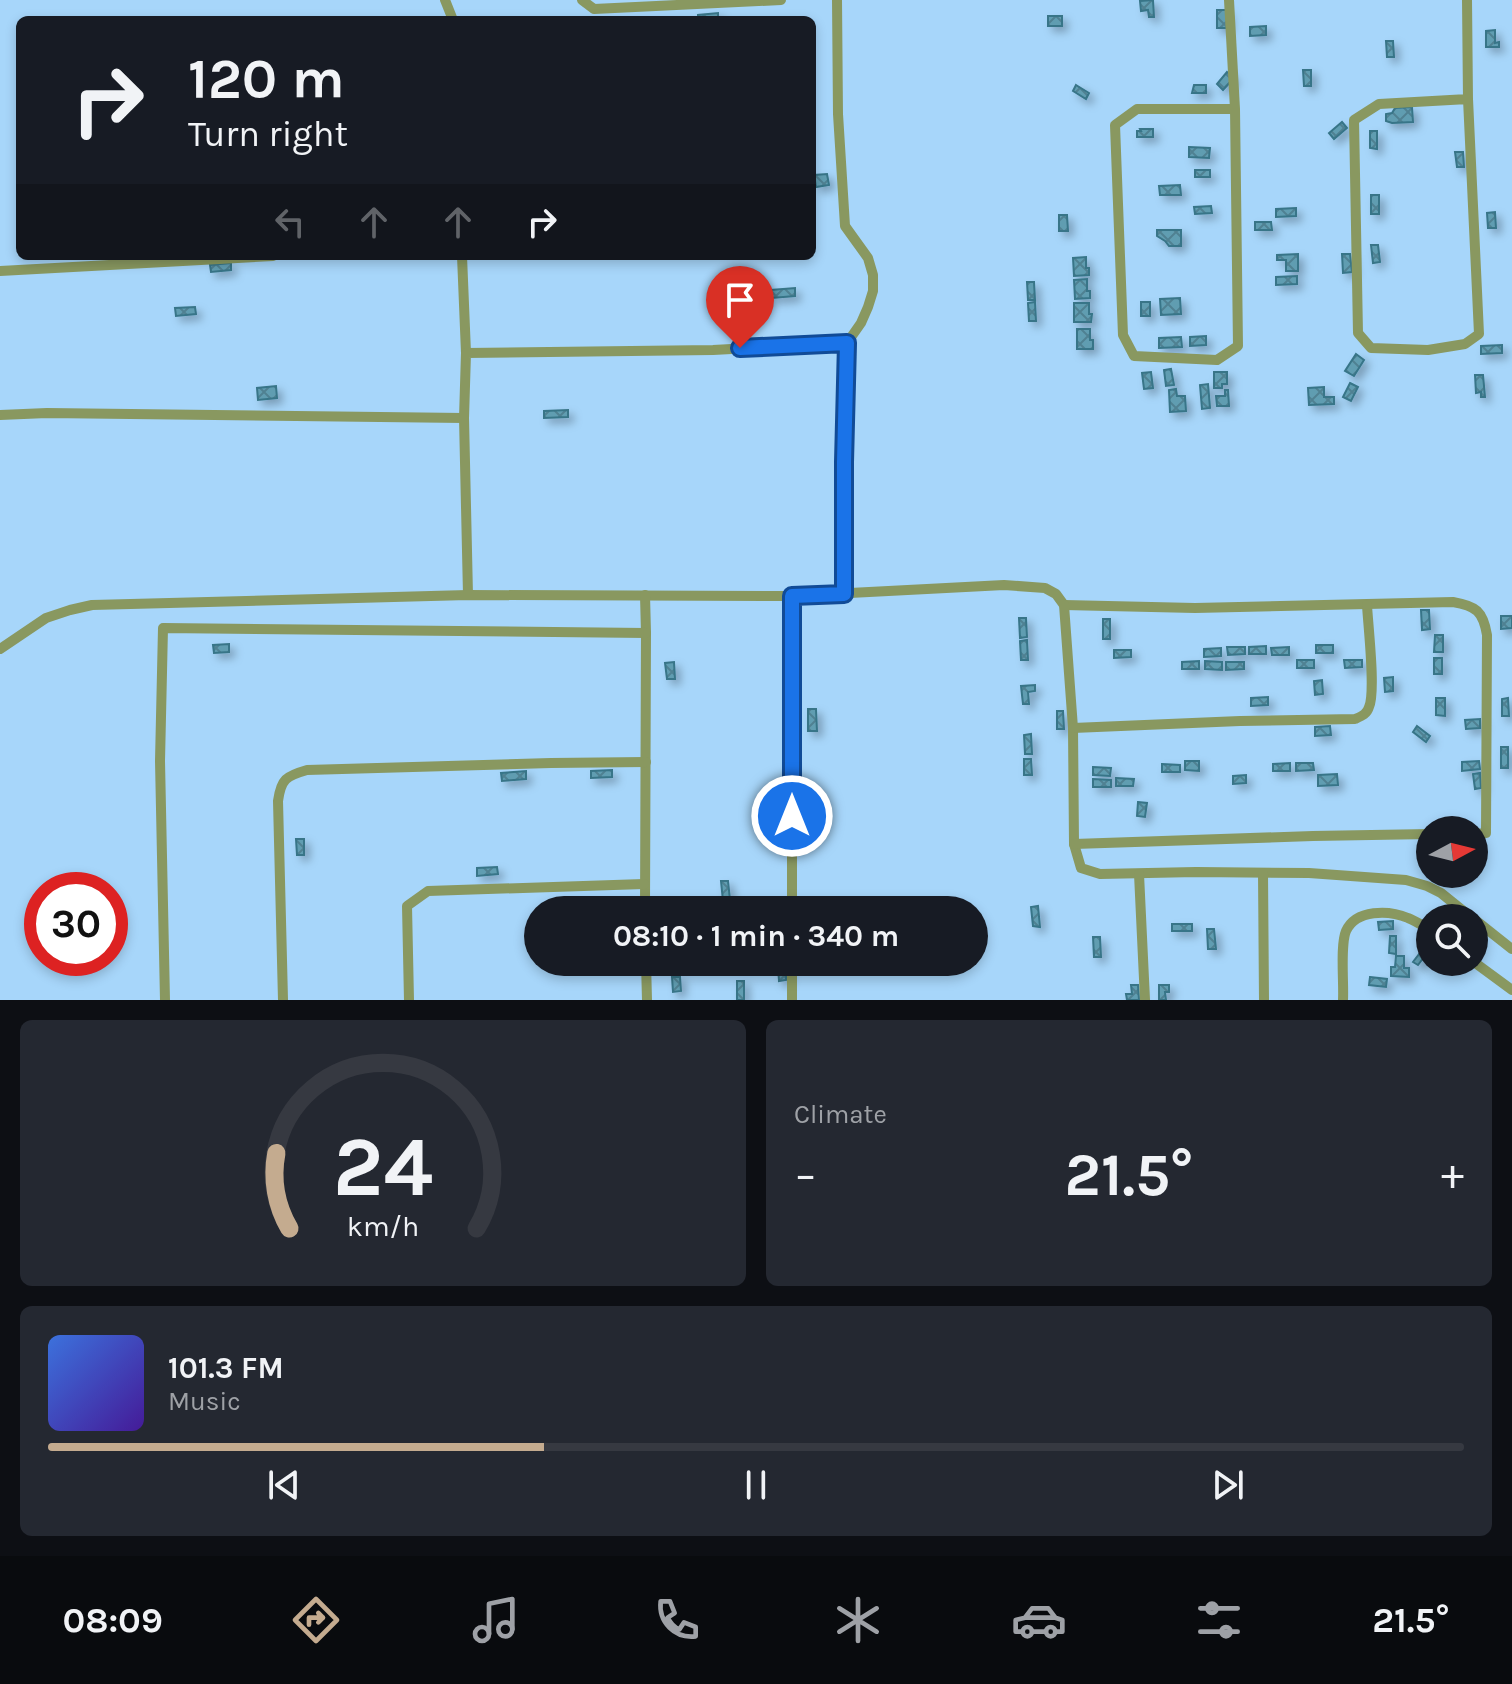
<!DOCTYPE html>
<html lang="en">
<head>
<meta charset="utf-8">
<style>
	:root { --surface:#171b24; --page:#242831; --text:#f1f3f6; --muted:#9ea1a6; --line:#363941; --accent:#c4ab8f }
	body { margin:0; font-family:Karla,sans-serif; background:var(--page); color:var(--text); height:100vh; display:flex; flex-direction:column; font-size:30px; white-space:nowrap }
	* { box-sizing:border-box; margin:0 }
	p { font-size:26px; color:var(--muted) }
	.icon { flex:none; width:44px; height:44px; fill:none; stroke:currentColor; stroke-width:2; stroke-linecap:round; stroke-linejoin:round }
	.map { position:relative; height:1000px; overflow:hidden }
	.details { display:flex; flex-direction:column; gap:20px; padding:20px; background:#0d0f14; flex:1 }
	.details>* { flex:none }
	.hud { position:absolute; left:16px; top:16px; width:800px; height:244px; border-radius:12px; box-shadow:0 4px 12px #0003; background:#171b24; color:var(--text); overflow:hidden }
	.needle { width:52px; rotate:83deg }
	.controls { position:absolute; left:1416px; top:816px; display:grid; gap:16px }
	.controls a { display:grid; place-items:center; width:72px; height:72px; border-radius:50%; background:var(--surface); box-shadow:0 4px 12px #0003; font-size:40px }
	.speed { position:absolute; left:24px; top:872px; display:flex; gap:16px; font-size:40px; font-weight:700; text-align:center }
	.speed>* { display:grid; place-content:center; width:104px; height:104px; border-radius:50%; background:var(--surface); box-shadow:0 4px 12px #0003; line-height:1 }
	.speed .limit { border:12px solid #d22; background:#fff; color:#111 }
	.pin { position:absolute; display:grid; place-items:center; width:68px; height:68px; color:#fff; margin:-82px -34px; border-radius:50% 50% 50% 0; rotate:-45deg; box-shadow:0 0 8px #0007 }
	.pin .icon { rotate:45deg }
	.me { position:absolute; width:88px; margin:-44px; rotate:0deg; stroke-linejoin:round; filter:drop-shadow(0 0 6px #0008) }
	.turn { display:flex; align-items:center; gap:28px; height:168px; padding:0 40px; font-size:36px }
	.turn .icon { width:104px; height:104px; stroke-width:2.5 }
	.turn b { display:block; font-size:56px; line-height:68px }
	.lanes { display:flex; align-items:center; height:76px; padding:0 40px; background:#0003; justify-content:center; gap:40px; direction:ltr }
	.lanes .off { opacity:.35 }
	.big { font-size:60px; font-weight:700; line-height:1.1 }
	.details .card { flex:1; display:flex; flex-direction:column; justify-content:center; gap:12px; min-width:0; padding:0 28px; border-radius:12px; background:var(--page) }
	.details .dial { align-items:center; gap:0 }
	.dial svg { height:208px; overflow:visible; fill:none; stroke:var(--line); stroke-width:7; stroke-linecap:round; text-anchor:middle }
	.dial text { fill:var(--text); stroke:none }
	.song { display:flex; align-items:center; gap:24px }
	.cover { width:96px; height:96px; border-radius:12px; background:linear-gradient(135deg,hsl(220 70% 55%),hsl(260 70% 35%)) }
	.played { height:8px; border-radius:4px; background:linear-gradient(90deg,var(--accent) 35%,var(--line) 35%) }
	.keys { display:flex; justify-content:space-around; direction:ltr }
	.heat { display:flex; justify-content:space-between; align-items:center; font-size:44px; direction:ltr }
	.details .tiles { flex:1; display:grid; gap:20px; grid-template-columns:1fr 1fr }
	.card:last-child { grid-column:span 2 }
	.trip { position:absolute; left:524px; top:896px; width:464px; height:80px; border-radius:40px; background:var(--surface); box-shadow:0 4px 12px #0003; font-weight:700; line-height:80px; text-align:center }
	.tab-bar { display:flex; height:128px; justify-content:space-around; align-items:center; background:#090b0e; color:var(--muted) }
	.tab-bar .icon { width:56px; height:56px }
	.tab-bar .selected { color:var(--accent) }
	.tab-bar b { font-size:36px; color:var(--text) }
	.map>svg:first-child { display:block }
</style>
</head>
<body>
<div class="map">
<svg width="1512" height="1000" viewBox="0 0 1512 1000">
	<defs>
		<pattern id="building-cross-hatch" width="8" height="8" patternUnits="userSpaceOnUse" patternTransform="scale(2)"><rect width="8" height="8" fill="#609db1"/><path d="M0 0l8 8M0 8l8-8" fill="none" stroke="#4f8192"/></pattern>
		<filter id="shadow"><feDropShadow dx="5" dy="5" stdDeviation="4" flood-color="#0004"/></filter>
	</defs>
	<rect width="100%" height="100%" fill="#a7d6fa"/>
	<!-- building -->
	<g fill="url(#building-cross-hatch)" stroke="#377588" stroke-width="2" filter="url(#shadow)">
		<path d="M1153,0l1,17h-5l-1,-7 -7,1 -1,-10z"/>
		<rect x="1217" y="10" width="10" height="18"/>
		<path d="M718,13v7h-20v-5z"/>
		<rect x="1048" y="16" width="14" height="10"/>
		<path d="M1266,26v9l-16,1v-9z"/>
		<path d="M1495,30v13l4,-1v5h-13v-16z"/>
		<path d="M1386,41h7l1,16h-7z"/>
		<path d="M1303,70h8v16h-7z"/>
		<path d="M1227,72l7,6 -11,12 -6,-6z"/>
		<path d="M1076,85l13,8 -3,6 -13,-8z"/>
		<path d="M1194,85h12v8h-14z"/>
		<path d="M1412,107l1,15 -21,1 -6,-2v-7l6,-1 3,-5z"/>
		<path d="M1342,122l5,6 -13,11 -5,-6z"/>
		<path d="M1140,129h13v8h-16v-6h4z"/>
		<path d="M1370,131h7v18l-7,-1z"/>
		<path d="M1189,147l21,1 -1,10 -20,-1z"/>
		<path d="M1455,152h8l1,15h-7z"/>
		<rect x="1195" y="170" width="15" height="7"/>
		<path d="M827,174l2,11 -13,2 -2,-12z"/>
		<path d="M1180,185l1,10h-21l-1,-9z"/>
		<rect x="1371" y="195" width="8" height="19"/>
		<path d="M1211,206l1,7 -17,1 -1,-7z"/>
		<path d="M1296,208v8l-20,1v-8z"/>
		<path d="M1495,212l1,16h-8l-1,-15z"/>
		<path d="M1059,215h8l1,16h-9z"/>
		<path d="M1255,222h16l1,8h-17z"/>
		<path d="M1157,230h24v16h-12l-4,-5 -8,-5z"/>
		<path d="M1371,245h7l2,17 -7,1z"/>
		<path d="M1298,254v17h-12v-11h-9v-5z"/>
		<path d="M1342,254h8l2,18 -9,1z"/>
		<path d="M1086,257v11h3v7l-15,1 -1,-18z"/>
		<path d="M231,263v7l-20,2 -1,-7z"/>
		<path d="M1297,276v8l-21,1v-8z"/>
		<path d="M1087,279v12h3v7l-15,1 -1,-19z"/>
		<path d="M1027,282h7l1,18h-7z"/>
		<path d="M795,288v8l-23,2 -1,-8z"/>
		<path d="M1180,298l1,16 -20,1 -1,-16z"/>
		<path d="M1035,302l1,19h-7l-1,-18z"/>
		<rect x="1141" y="302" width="9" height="14"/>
		<path d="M1074,303h15v11h3l-1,8h-17z"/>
		<path d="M195,307l1,7 -20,2 -1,-8z"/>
		<path d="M1077,329h13v11h3v9h-16z"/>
		<path d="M1206,336v9l-16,1v-9z"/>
		<path d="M1181,337l1,10 -23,1v-10z"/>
		<path d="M1502,345v8l-21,1v-8z"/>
		<path d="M1356,354l8,6 -10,16 -9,-5z"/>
		<path d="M1171,369l3,16 -8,1 -2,-16z"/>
		<path d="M1151,372l2,16 -9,1 -2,-16z"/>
		<path d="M1214,372h13v12h-5v4h-8z"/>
		<path d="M1475,375h8l2,22h-4v-5l-5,1z"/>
		<path d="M1350,383l8,4 -7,14 -8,-4z"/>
		<path d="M1208,384l2,24 -8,1 -2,-24z"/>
		<path d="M276,386l1,12 -19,2 -1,-12z"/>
		<path d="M1324,387v10h10v7l-25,1 -1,-17z"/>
		<path d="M1176,389l1,7h8l1,15 -16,1 -1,-22z"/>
		<path d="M1225,390h3l1,16h-12l-1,-10h9z"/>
		<path d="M568,410v7l-24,1v-7z"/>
		<path d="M1421,610h8l1,19 -8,1z"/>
		<path d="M1501,616h11v12l-11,1z"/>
		<path d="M1019,618h7l1,19 -7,1z"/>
		<rect x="1103" y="619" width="7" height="20"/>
		<path d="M1435,635h8v17h-9z"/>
		<path d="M1027,640l1,20h-7l-1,-19z"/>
		<path d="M229,644v8l-15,1 -1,-8z"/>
		<rect x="1316" y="645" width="17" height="8"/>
		<path d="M1266,646v8h-17v-7z"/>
		<path d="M1227,647h18v7l-17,1z"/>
		<path d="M1289,647v8h-17l-1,-7z"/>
		<path d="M1221,648v8l-17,1v-8z"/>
		<path d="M1114,650h17v7l-17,1z"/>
		<rect x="1434" y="658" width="8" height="16"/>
		<rect x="1297" y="660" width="17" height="8"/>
		<path d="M1344,660h18v7l-17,1z"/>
		<path d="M1199,661v8h-17v-7z"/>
		<path d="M1205,661l17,1v8l-17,-1z"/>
		<path d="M674,662l1,17h-8l-2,-16z"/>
		<path d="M1226,662h18v7l-18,1z"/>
		<path d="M1393,677v14l-8,1 -1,-14z"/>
		<path d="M1322,680l1,14 -8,1 -1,-14z"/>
		<path d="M1035,685v6l-7,1 1,12h-6l-2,-18z"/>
		<path d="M1268,697v8l-17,1v-8z"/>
		<path d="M1436,698h9v18l-9,-1z"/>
		<path d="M1508,698l1,18h-7v-17z"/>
		<path d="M808,709h8l1,22h-9z"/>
		<path d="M1057,711h6l1,18h-7z"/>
		<path d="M1480,719v9l-14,1 -1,-9z"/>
		<path d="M1330,726l1,9 -16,1v-9z"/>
		<path d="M1417,726l13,10 -4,6 -13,-10z"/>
		<path d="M1031,734l1,20h-7l-1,-19z"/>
		<rect x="1501" y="747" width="7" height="21"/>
		<path d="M1024,759h7l1,16h-8z"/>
		<path d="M1185,761h14v10l-14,-1z"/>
		<path d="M1479,761l1,8 -18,2v-9z"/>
		<path d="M1290,763v8h-17v-7z"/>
		<path d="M1296,763h17l1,7 -18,1z"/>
		<path d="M1162,764l18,1v7h-18z"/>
		<path d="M1093,767l18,1 -1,8 -17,-1z"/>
		<path d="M612,770v7l-21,1v-7z"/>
		<path d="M526,771v8l-24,2 -1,-8z"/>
		<path d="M1480,773l1,15 -6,1 -2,-15z"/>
		<path d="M1337,774l1,11 -20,1v-11z"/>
		<path d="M1246,775v8l-13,1v-8z"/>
		<path d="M1116,778l18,1 -1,7h-17z"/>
		<path d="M1093,779l18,1v7h-18z"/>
		<path d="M1138,802l9,1 -2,14 -8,-1z"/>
		<path d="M296,839h8v16h-7z"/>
		<path d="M497,867l1,7 -21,2v-8z"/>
		<path d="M721,881h7l2,19 -7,1z"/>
		<path d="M1038,906l2,21 -7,-1 -2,-19z"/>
		<path d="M1393,921v8l-14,1 -1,-8z"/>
		<rect x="1172" y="924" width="20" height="7"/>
		<path d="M1207,929h7l2,20h-8z"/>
		<path d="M1390,936h6v18l-7,-1z"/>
		<path d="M1093,937h7l1,20h-7z"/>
		<path d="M1426,945l4,4 -12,16 -5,-3z"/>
		<path d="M1396,956h8v12h5v9l-18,-1v-9h4z"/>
		<path d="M778,966h8v14l-7,1z"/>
		<path d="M672,977h8l1,14 -8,1z"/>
		<path d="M1370,977l17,2 -1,8 -17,-2z"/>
		<rect x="737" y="981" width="7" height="19"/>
		<path d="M1131,985h7l1,15h-12l-1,-6h6z"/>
		<path d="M1159,985h10v7h-4l1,8h-7z"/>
	</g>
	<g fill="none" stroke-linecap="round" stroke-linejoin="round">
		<!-- minor -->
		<g stroke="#899860" stroke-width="10">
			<path d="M445,0l8,20"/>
			<path d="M582,0l12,9 187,-9"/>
			<path d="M837,0l1,114 7,112 23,32 5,17v16l-5,16 -7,16 -14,20 -3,119v132"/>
			<path d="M1229,0l6,109 3,237 -21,14 -83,-4 -11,-21 -8,-210 22,-16h98"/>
			<path d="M1467,0l1,99 11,235 -14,10 -37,6 -57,-2 -13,-15 -4,-213 25,-16 89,-5"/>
			<path d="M462,256l4,97"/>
			<path d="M0,271l273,-15"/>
			<path d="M0,415l47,-2 417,5"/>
			<path d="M468,595l-4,-177 2,-65 247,-3 134,-7"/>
			<path d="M792,596v314"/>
			<path d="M1064,605l131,3 258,-6c23,4 30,9 34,33l-1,198 -12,1"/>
			<path d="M0,649l46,-31 24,-8 22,-5 376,-10 324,1 212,-11 41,3 11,6 8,11 9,123 1,116 7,24 19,6 96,-2 113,1 97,7 21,6 14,7 31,25"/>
			<path d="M1073,728l167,-7 115,-2c7,-3 12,-5 14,-12 7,-15 -1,-82 -2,-102"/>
			<path d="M1074,844l239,-8 117,-2"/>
			<path d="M1263,873l1,127"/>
			<path d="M1139,874l6,126"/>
			<path d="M645,910l1,-277 -1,-38"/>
			<path d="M1474,919l38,30"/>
			<path d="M646,962l1,38"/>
			<path d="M792,962v38"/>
			<path d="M1474,962l38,28"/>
			<path d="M165,1000l-5,-239 3,-133 483,5"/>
			<path d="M283,1000l-5,-199c3,-22 8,-25 29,-31l244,-7 95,-1"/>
			<path d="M409,1000l-2,-94 21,-15 216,-7"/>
			<path d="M1343,1000c1,-17 -3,-55 3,-69 10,-22 43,-21 62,-13 8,3 15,8 22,12"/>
		</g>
	</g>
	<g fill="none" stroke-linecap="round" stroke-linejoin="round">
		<!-- route casing -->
		<g stroke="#114b97" stroke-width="20">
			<path id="route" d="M740,348l107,-5 -3,119v132l-52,2v220"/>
		</g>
		<!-- route -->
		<use href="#route" stroke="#1a73e8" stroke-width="14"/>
	</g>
</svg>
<div class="controls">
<a><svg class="needle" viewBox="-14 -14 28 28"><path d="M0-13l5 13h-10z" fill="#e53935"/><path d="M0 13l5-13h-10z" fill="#9ea1a6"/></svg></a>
<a><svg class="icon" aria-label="search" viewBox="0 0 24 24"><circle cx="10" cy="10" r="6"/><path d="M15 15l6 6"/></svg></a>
</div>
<div class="speed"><div class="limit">30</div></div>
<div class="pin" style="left:740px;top:348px;background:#d93025"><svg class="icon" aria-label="arrive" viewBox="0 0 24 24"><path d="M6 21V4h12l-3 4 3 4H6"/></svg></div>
<svg class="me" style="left:792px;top:816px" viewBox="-20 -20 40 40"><circle r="17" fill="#1a73e8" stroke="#fff" stroke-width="3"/><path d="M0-11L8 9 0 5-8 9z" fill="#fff"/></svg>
<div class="trip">08:10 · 1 min · 340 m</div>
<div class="hud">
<div class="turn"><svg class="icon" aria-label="right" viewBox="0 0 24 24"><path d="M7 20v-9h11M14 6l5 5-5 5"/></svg><div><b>120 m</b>Turn right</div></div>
<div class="lanes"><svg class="icon off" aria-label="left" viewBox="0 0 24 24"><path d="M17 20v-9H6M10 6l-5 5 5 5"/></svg><svg class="icon off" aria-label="ahead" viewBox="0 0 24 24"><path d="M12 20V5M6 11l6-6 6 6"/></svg><svg class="icon off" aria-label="ahead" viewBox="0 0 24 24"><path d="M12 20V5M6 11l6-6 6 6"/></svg><svg class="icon" aria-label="right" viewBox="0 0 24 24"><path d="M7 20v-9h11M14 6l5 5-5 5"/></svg></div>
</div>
</div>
<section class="details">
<div class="tiles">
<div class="card dial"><svg viewBox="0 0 100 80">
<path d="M14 69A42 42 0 1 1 86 69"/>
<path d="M14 69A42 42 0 0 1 9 40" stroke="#c4ab8f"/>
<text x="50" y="56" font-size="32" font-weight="700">24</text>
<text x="50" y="72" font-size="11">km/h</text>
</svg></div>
<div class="card"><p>Climate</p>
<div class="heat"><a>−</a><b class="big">21.5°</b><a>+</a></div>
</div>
<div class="card">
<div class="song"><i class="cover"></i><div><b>101.3 FM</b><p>Music</p></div></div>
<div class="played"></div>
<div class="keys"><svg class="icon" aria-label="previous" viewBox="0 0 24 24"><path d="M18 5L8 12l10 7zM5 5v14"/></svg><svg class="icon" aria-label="pause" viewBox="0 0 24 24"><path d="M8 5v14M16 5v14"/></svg><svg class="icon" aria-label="next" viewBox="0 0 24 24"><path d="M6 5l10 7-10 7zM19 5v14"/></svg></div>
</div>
</div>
</section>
<nav class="tab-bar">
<b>08:09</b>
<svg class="icon selected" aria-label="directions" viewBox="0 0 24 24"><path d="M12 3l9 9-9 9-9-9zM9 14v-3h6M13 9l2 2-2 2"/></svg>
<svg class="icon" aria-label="music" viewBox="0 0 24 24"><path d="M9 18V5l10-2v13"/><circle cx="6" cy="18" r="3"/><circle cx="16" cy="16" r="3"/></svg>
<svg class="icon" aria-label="phone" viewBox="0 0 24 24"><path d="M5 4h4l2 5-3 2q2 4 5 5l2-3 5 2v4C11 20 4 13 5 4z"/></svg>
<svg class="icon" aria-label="climate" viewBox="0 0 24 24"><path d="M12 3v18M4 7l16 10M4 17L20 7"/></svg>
<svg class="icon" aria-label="car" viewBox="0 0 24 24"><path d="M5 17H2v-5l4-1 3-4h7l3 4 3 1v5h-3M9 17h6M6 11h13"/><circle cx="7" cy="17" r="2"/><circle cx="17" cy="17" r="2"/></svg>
<svg class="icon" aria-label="filters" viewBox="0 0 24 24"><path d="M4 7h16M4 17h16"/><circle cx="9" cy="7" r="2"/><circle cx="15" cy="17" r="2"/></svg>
<b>21.5°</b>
</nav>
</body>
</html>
